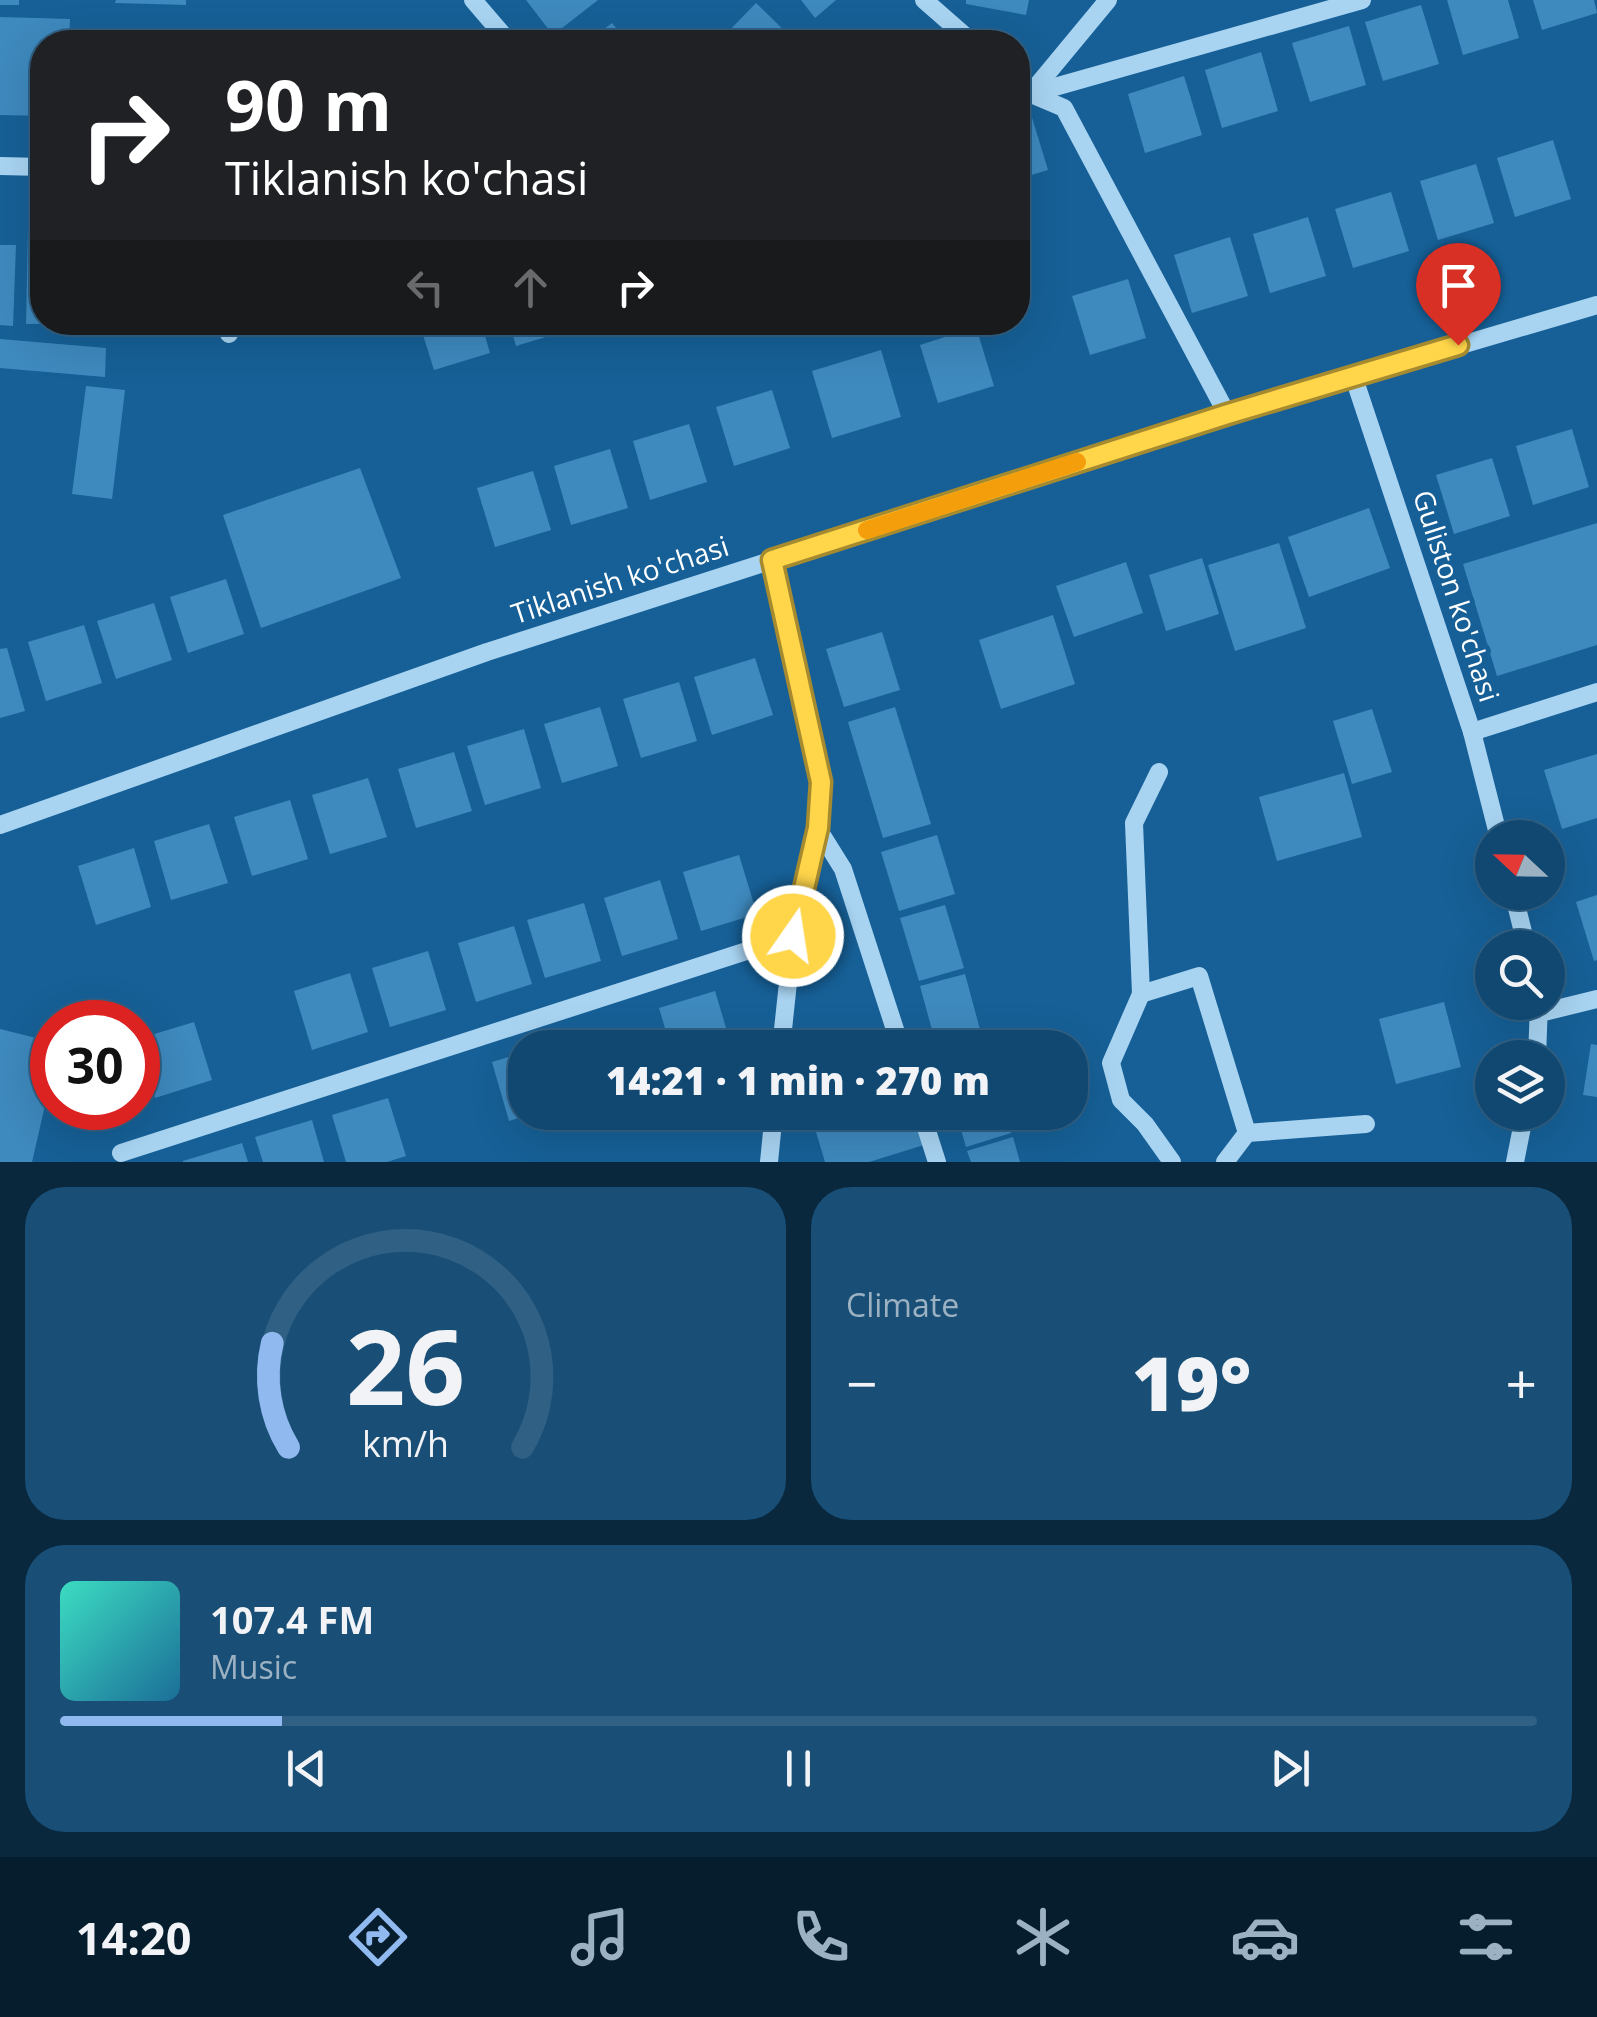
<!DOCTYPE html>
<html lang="en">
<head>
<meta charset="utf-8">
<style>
	:root { --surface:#104871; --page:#194f76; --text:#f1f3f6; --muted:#9cb2c3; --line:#306084; --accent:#90b9f0 }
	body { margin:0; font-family:"Open Sans",sans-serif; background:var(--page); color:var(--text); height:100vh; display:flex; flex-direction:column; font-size:38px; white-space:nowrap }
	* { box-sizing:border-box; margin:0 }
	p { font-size:32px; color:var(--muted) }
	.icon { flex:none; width:55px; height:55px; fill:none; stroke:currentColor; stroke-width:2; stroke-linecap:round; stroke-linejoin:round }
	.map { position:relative; height:1162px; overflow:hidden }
	.drawer { display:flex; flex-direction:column; gap:25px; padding:25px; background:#09283e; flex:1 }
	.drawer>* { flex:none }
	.guide { position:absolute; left:30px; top:30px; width:1000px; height:305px; border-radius:40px; box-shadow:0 10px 40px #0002,0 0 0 2px var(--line); background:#202124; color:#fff; overflow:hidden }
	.needle { width:65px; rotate:292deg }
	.tools { position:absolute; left:1475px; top:820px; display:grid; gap:20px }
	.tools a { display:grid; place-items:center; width:90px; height:90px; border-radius:50%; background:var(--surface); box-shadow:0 10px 40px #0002,0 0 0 2px var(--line); font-size:50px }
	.speed { position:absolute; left:30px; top:1000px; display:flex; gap:20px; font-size:50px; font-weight:700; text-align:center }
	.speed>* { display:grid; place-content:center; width:130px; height:130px; border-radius:50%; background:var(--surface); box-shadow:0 10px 40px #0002,0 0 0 2px var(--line); line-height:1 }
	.speed .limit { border:15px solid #d22; background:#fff; color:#111 }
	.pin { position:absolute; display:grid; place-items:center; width:85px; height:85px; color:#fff; margin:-102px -42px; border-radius:50% 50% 50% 0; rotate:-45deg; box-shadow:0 0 10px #0007 }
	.pin .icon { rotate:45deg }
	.me { position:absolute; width:110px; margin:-55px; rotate:13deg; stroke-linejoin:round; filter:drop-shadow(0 0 8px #0008) }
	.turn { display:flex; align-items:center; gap:35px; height:210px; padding:0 30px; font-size:45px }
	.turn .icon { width:130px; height:130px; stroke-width:2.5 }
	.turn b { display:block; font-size:70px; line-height:85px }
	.lanes { display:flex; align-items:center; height:95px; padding:0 30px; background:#0003; justify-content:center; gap:50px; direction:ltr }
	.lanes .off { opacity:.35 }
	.big { font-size:75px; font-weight:800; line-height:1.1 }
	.drawer .card { flex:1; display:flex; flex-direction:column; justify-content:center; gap:15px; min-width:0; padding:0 35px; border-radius:40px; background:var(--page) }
	.drawer .dial { align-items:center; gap:0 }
	.dial svg { height:260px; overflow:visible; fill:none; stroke:var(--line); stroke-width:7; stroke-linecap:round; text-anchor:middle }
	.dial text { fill:var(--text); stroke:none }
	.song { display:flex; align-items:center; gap:30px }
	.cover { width:120px; height:120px; border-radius:15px; background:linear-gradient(135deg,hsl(170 70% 55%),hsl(200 70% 35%)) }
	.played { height:10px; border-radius:5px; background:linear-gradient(90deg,var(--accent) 15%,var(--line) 15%) }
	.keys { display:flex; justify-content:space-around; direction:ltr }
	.heat { display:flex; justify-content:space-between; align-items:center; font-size:55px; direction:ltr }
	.drawer .tiles { flex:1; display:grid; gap:25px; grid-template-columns:1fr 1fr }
	.card:last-child { grid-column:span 2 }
	.trip { position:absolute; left:508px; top:1030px; width:580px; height:100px; border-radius:40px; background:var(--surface); box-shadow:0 10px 40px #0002,0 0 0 2px var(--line); font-weight:800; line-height:100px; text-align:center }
	.tab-bar { display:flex; height:160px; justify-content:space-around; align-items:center; background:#061d2d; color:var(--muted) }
	.tab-bar .icon { width:70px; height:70px }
	.tab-bar .current { color:var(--accent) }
	.tab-bar b { font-size:45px; color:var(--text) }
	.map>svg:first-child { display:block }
</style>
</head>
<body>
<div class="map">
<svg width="1597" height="1162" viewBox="0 0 1597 1162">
	<rect width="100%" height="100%" fill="#166097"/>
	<!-- building -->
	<g fill="#3e89be">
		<rect x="0" y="0" width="19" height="5"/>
		<path d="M116,0h70v5l-71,-2z"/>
		<path d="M526,0h72l-45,35z"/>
		<path d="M801,0h35l-21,18z"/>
		<path d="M966,0h63l-3,15 -60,-11z"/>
		<path d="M1447,0h61l11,38 -56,17z"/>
		<path d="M1533,0h61l3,13 -55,17z"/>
		<path d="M756,3l40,39h-72l-3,-3z"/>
		<path d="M1421,5l18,59 -56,17 -18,-59z"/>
		<path d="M0,17l70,2 -1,23h-27v74l-42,-1z"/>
		<path d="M612,23l15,19h-40z"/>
		<path d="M1349,26l17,59 -56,17 -18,-59z"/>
		<path d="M1261,52l17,59 -56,17 -17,-58z"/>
		<path d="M1184,76l18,59 -57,18 -17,-59z"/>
		<path d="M1030,111l18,59 -30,9v-64z"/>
		<path d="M1553,140l18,59 -56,18 -18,-59z"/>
		<path d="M1476,164l18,59 -56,17 -18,-59z"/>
		<path d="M29,183l13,1v140h-16z"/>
		<path d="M1391,192l18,59 -56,17 -18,-59z"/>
		<path d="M1308,217l18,59 -56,17 -17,-59z"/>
		<path d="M1230,237l18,59 -56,17 -18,-58z"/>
		<path d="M0,245h16l-3,81 -13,-1z"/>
		<path d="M1128,279l18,59 -56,17 -18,-59z"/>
		<path d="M419,322h62l9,31 -56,17z"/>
		<path d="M509,322h61l2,7 -56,17z"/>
		<path d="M976,327l18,59 -56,17 -18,-58z"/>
		<path d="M0,339l106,9 -1,29 -105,-9z"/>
		<path d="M881,350l20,67 -69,21 -20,-67z"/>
		<path d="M86,386l39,4 -13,109 -40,-5z"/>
		<path d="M772,390l18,58 -56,18 -18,-59z"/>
		<path d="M689,424l18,58 -57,18 -17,-59z"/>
		<path d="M1572,429l17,58 -56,18 -17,-59z"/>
		<path d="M610,449l18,59 -57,17 -17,-59z"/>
		<path d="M1492,458l18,58 -56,18 -18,-59z"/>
		<path d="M360,468l41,110 -140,50 -38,-113z"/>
		<path d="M533,471l18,59 -56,17 -18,-59z"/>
		<path d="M1369,508l21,60 -81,29 -21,-60z"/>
		<path d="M1597,523v122l-100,31 -34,-112z"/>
		<path d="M1279,543l27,85 -71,23 -27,-86z"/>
		<path d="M1202,558l17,56 -53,17 -17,-56z"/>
		<path d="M1126,562l17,51 -69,24 -18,-51z"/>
		<path d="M226,579l18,55 -56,19 -18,-56z"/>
		<path d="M154,603l18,57 -56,19 -19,-58z"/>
		<path d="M1053,615l22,69 -74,25 -22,-69z"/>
		<path d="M84,625l18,58 -56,18 -18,-59z"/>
		<path d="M882,632l18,58 -56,17 -18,-58z"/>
		<path d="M7,648l18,63 -25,7v-69z"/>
		<path d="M755,658l18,57 -61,20 -18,-58z"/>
		<path d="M679,682l18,59 -56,17 -18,-59z"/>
		<path d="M600,707l18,59 -56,17 -18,-59z"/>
		<path d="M895,707l36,117 -48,14 -35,-116z"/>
		<path d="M1372,709l20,63 -40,12 -19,-63z"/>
		<path d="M524,729l17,59 -56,17 -18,-59z"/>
		<path d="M454,752l18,59 -56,17 -18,-59z"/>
		<path d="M1597,754v64l-35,11 -18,-59z"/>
		<path d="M1344,773l18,64 -85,24 -18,-64z"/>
		<path d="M368,778l19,59 -57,17 -18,-59z"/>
		<path d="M290,800l18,59 -56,17 -18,-59z"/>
		<path d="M209,824l19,59 -57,17 -17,-59z"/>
		<path d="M937,835l18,59 -56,17 -18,-59z"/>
		<path d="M134,848l17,59 -55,18 -18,-59z"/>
		<path d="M739,855l18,59 -56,17 -18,-59z"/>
		<path d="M660,880l18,59 -56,17 -18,-58z"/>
		<path d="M1597,895v65l-3,1 -18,-59z"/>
		<path d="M584,903l17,58 -56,17 -18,-58z"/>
		<path d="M945,905l19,63 -45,13 -19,-63z"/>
		<path d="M514,926l18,58 -56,18 -18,-59z"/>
		<path d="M428,951l18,59 -56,17 -18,-59z"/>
		<path d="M350,973l18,59 -56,18 -18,-59z"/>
		<path d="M965,974l20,74h-48l-17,-62z"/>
		<path d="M715,991l17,57h-61l-12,-40z"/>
		<path d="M1444,1002l17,65 -65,17 -17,-65z"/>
		<path d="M194,1022l18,58 -57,18 -17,-59z"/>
		<path d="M0,1029l52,13v33l-20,87h-32z"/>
		<path d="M890,1034l4,14h-45v-1z"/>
		<path d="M1591,1044l6,1v52l-14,-2z"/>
		<path d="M525,1052v60l9,1 -25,8 -17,-59z"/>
		<path d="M388,1098l18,58 -19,6h-41l-14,-47z"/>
		<path d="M810,1112h104l10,33 -55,17h-44z"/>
		<path d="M956,1112h49l6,21 -45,14z"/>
		<path d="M312,1120l12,42h-61l-8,-25z"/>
		<path d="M1013,1137l7,25h-49l-4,-11z"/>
		<path d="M242,1143l6,19h-65v-1z"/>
	</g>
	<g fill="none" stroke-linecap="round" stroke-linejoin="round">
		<!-- minor -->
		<g stroke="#a8d4f2" stroke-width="18">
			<path d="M473,0l36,42"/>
			<path d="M924,0l48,42"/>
			<path d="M1018,82l13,12 33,14 163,306"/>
			<path d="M1031,93l77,-93"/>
			<path d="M1030,94l332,-94"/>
			<path d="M0,166l42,1"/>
			<path d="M229,334l1,-12"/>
			<path d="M1353,375l119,357 27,106"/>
			<path d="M771,560l50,222 -3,47 -25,107 -12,112"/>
			<path d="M1472,732l125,-40"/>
			<path d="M1159,772l-25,51 7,171 -30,69 10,37 24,24 27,38"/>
			<path d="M0,825l487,-173 740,-238 370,-109"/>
			<path d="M818,829l25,40 58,179"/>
			<path d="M1513,892l14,56"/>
			<path d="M1141,994l58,-18 48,157"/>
			<path d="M1540,1013l57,-14"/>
			<path d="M1537,1058l2,-55"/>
			<path d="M921,1112l16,50"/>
			<path d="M121,1153l672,-217"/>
			<path d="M769,1162l5,-50"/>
			<path d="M1225,1162l22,-29 119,-9"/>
			<path d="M1515,1162l10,-50"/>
		</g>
	</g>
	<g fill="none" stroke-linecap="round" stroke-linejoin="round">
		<!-- route casing -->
		<g stroke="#a68a30" stroke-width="25">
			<path id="route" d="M793,936l25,-108 3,-46 -49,-222 456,-146 230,-69"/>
		</g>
		<!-- route -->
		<use href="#route" stroke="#ffd54a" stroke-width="18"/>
		<!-- slow -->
		<path stroke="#f59e0b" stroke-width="18" d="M867,530l210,-68"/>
	</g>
	<g text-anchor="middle" stroke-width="10" stroke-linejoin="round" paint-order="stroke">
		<!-- street labels -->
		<g font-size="28" fill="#fff" stroke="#166097">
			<text transform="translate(620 580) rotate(-18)" y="10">Tiklanish ko'chasi</text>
			<text transform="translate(1456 596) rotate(72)" y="10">Guliston ko'chasi</text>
		</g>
	</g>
</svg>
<div class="tools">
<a><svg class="needle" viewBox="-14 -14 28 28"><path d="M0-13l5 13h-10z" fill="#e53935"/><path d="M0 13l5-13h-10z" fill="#9cb2c3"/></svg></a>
<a><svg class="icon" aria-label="search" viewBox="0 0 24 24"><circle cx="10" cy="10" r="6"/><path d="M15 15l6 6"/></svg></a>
<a><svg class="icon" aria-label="layers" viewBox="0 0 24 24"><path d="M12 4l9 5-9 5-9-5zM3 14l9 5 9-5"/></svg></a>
</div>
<div class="speed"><div class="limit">30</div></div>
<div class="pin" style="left:1458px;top:345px;background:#d93025"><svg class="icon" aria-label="arrive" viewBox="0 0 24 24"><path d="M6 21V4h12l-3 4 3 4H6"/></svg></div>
<svg class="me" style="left:793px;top:936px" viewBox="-20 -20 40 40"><circle r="17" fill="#ffd54a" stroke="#fff" stroke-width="3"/><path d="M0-11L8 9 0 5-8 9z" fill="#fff"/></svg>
<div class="trip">14:21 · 1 min · 270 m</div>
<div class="guide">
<div class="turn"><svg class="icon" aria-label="right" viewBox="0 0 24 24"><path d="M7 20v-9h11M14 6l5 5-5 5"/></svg><div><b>90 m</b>Tiklanish ko'chasi</div></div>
<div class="lanes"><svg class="icon off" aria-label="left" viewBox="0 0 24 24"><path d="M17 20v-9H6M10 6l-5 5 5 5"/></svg><svg class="icon off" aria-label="ahead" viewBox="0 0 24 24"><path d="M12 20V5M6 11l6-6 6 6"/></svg><svg class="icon" aria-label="right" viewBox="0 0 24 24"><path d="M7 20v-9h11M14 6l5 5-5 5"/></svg></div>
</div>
</div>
<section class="drawer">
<div class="tiles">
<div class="card dial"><svg viewBox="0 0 100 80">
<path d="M14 69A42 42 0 1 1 86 69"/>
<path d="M14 69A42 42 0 0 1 9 37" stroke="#90b9f0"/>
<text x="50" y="56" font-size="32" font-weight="700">26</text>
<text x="50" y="72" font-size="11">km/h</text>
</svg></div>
<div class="card"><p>Climate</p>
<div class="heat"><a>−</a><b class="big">19°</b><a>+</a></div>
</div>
<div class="card">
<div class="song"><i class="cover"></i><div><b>107.4 FM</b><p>Music</p></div></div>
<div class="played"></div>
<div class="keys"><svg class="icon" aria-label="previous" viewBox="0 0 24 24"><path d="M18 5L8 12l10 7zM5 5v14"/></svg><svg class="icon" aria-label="pause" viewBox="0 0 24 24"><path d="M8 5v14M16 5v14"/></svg><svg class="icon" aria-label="next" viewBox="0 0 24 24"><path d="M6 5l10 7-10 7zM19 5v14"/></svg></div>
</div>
</div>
</section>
<nav class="tab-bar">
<b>14:20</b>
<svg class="icon current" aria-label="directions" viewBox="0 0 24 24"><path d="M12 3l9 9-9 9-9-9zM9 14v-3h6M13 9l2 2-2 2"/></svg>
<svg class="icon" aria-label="music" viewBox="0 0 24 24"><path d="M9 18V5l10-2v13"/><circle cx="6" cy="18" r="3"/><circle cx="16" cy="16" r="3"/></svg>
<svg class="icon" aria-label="phone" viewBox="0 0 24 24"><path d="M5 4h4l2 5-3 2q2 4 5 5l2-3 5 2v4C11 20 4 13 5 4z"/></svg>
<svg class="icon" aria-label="climate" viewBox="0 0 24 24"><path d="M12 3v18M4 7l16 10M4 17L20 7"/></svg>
<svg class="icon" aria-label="car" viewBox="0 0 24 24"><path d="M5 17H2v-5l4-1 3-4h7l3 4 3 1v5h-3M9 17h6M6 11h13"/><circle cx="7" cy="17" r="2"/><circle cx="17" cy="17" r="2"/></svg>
<svg class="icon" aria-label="filters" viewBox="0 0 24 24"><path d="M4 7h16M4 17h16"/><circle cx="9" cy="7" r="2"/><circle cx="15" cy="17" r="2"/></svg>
</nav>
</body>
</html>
